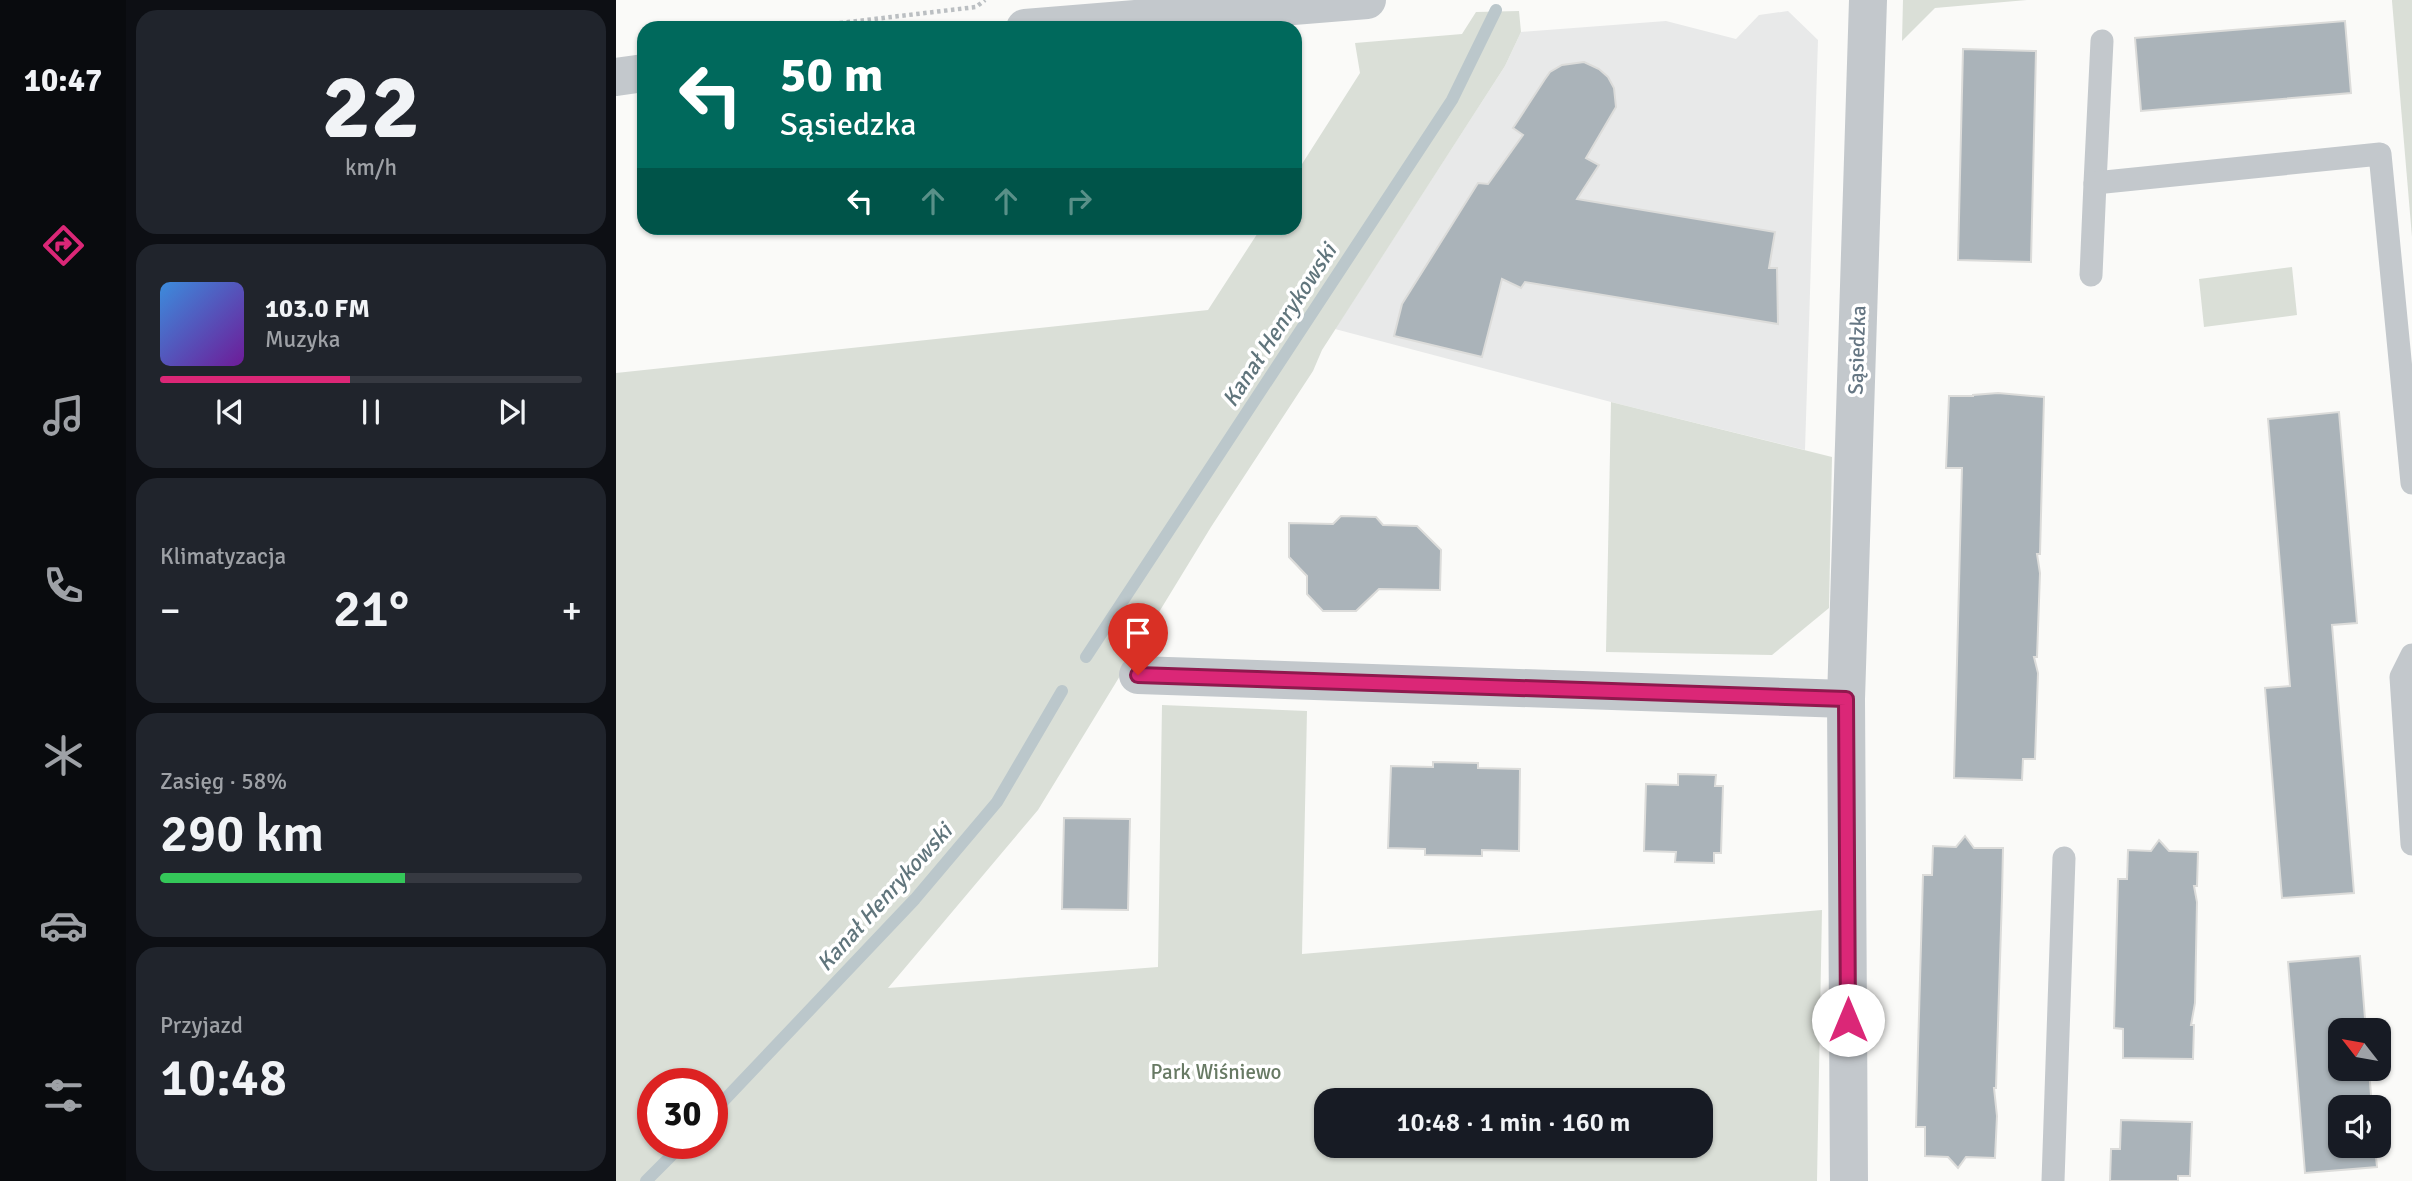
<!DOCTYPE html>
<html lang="pl">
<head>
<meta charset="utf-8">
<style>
	:root { --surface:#171b24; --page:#20242c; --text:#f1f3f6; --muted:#9ea1a6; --line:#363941; --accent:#db2777 }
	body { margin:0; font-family:Signika,sans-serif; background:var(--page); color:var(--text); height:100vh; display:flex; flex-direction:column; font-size:26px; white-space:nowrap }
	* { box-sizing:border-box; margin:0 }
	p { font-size:23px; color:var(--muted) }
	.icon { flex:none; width:38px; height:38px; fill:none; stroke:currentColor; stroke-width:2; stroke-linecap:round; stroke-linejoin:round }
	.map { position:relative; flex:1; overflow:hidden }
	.side { display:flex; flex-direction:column; gap:10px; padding:10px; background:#0d0f14; width:490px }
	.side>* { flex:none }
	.banner { position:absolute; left:21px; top:21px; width:665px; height:214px; border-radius:21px; box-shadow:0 2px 5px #0004; background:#00695c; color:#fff; overflow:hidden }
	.needle { width:46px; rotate:301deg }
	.controls { position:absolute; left:1712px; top:1018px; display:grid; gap:14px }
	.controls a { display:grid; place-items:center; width:63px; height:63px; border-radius:14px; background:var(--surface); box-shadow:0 2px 5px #0004; font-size:35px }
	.speed { position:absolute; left:21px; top:1068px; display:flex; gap:14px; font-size:35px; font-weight:700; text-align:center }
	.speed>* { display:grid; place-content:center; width:91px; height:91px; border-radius:50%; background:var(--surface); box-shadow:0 2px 5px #0004; line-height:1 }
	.speed .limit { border:10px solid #d22; background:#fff; color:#111 }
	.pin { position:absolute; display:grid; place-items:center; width:60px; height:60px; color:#fff; margin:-72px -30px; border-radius:50% 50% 50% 0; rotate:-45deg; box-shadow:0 0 7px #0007 }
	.pin .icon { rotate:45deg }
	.me { position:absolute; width:77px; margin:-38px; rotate:0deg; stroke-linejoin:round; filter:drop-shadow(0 0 5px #0008) }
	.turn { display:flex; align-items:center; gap:24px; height:147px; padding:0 28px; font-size:32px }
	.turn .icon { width:91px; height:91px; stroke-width:2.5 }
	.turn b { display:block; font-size:49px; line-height:60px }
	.lanes { display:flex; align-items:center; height:66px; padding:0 28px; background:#0003; justify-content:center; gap:35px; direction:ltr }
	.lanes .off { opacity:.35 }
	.big { font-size:52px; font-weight:600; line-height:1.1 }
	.side .card { flex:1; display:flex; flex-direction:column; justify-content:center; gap:10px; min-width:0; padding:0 24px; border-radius:21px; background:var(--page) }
	.side .dial { align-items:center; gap:0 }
	.dial b { font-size:91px; line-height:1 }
	.song { display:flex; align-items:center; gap:21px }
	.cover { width:84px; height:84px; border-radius:10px; background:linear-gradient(135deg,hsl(210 70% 55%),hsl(280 70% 35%)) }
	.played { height:7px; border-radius:4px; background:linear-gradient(90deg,var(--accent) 45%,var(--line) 45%) }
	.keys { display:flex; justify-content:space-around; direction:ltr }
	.heat { display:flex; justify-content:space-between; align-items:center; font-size:38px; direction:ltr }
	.charge { height:10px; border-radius:5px; background:linear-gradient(90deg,#34c759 58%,var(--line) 0) }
	.trip { position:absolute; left:698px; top:1088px; width:399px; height:70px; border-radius:21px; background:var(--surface); box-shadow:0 2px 5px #0004; font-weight:600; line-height:70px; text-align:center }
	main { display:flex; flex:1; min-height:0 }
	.dock { display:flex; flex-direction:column; width:126px; justify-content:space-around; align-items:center; background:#090b0e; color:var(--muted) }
	.dock .icon { width:49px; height:49px }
	.dock .selected { color:var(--accent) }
	.dock b { font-size:32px; color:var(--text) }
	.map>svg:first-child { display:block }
</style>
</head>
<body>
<main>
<nav class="dock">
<b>10:47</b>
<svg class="icon selected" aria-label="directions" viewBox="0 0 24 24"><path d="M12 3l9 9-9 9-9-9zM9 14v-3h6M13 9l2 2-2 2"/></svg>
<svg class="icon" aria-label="music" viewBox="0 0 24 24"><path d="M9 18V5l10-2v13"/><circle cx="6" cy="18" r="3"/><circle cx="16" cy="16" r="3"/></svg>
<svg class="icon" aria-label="phone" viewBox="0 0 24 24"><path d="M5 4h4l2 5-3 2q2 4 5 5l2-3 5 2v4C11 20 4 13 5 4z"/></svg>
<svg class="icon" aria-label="climate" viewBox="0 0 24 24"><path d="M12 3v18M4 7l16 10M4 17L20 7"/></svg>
<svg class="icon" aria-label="car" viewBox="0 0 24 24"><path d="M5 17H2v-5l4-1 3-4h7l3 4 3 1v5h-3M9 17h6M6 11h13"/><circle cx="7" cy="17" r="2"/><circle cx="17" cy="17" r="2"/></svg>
<svg class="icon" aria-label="filters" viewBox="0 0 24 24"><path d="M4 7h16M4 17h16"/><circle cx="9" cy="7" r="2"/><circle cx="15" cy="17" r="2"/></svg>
</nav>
<section class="side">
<div class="card dial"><b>22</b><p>km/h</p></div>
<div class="card">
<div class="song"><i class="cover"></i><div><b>103.0 FM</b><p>Muzyka</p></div></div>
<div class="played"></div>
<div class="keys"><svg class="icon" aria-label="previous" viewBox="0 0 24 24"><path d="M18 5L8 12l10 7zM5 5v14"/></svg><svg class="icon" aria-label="pause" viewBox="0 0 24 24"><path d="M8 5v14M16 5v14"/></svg><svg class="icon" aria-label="next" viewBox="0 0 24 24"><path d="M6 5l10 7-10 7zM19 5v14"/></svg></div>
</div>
<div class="card"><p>Klimatyzacja</p>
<div class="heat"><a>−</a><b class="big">21°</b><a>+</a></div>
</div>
<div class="card"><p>Zasięg · 58%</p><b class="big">290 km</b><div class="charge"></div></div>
<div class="card"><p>Przyjazd</p><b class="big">10:48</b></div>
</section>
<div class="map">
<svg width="1796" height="1181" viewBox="0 0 1796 1181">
	<rect width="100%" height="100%" fill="#fafaf8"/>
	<!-- built -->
	<path fill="#e8e9e9" d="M1172,11l30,29 -13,410 -194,-48 -276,-73 170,-263 16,-34 145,-11 70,18 23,-24z"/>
	<!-- green -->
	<g fill="#dadfd7" fill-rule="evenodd">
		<path d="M1287,0h124l-92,8 -33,33z"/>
		<path d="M1776,0h20v237l-20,-236z"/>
		<path d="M903,11l2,21 -16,34 -183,284 -9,21 -102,156 -173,283 -150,178 270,-21 4,-262 145,6 -5,243 520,-44 -5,271h-1201v-808l592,-63 53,-82h34v-53l65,-102 -5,-30 107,-9 14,-22zM37,1083h59v60h-59zM710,1101h375v45h-375z"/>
		<path d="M1676,267l5,48 -93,12 -5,-48z"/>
		<path d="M995,402l221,55 -3,151 -57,47 -166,-3z"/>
	</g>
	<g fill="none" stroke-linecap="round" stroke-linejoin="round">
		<!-- stream -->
		<g stroke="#bbc7cb" stroke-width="12">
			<path d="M470,657l366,-557 44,-90"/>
			<path d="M96,1113l203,-214 82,-97 65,-111"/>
			<path d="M30,1181l38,-38"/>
		</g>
	</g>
	<!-- building -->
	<g fill="#aab3b9" stroke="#dcdcda" stroke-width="2">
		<path d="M1729,21l6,72 -210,18 -6,-73z"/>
		<path d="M1347,49l73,2 -5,211 -73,-2z"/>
		<path d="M968,62l15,7 9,8 6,11 2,19 -30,51 13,7 -22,34 198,33 -6,36h8l1,56 -253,-42 -4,6 -19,-9 -20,78 -88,-21 8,-32 76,-121 10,1 35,-49 -10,-7 32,-49 5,-7 12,-7z"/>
		<path d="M1382,393l46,4 -4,157h-3l3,19 -3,84h-3l4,16 -3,86h-12l-1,21 -68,-2 8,-310h-16l3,-72h24v-1z"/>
		<path d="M1723,412l18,211 -25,2 22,268 -72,5 -17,-210 25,-2 -22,-267z"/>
		<path d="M725,516l35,1 7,8 34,1 24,24 -1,40 -61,-1 -23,22h-33l-16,-17v-18l-18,-19v-34l44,1z"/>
		<path d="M817,762l45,1v5l42,1 -1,82 -37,-1v6l-57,-1v-6l-37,-1 3,-82 42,1z"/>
		<path d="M1062,774l38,1 -1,11h8l-2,67h-7v10l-39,-1 1,-10 -32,-1 2,-67 32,1z"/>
		<path d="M448,818l66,1 -2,91 -66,-1z"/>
		<path d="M1349,836l9,12h29l-1,48 -6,192h-2l3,28 -2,42 -29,-1 -8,11 -10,-11 -23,-1v-29h-9l2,-78 5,-174h9l1,-29 23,1z"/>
		<path d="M1543,840l10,11 29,1 -1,34h-3l3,16 -2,101 -4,22h3l-1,34 -70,-1v-29l-9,-1 4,-149h9l1,-29 23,1z"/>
		<path d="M1744,956l6,75h-26v38h29l3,39h-32v38h35l2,21 -72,6 -17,-211z"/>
		<path d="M1505,1120l71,2 -2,54h-12v5h-68l1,-32h9z"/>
	</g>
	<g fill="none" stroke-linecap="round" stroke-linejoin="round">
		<!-- path -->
		<path stroke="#bbbfc2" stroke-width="4.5" stroke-dasharray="3.5 3.5" stroke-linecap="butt" d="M182,28l178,-21 9,-7"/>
		<!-- service -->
		<g stroke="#c3c8cc" stroke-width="23">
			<path d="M1479,183l7,-142"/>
			<path d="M1475,275l4,-92 285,-29 32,329"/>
			<path d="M1796,655l-11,22 11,167"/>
			<path d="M1437,1181l11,-323"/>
		</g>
		<!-- minor -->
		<g stroke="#c3c8cc" stroke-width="38">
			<path d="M409,28l342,-28"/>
			<path d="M0,77l28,-4"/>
			<path d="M522,675l708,24"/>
			<path d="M1233,1181l-3,-482 22,-699"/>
		</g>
	</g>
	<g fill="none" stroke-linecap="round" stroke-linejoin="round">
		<!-- route casing -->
		<g stroke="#8e194d" stroke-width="18">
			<path id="route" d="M522,675l708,24 2,321"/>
		</g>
		<!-- route -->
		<use href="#route" stroke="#db2777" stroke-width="12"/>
	</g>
	<g text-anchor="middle" stroke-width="7" stroke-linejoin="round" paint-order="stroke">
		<!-- street labels -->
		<g font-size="21" fill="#657683" stroke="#fff">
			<text transform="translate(1241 350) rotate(-88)" y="7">Sąsiedzka</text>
		</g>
		<!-- park labels -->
		<g font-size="21" fill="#687a64" stroke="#fff">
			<text x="600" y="1079">Park Wiśniewo</text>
		</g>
		<!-- water labels -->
		<g font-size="23" font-style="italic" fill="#60757c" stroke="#fff">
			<text transform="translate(663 325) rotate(-57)" y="8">Kanał Henrykowski</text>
			<text transform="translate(268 897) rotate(-48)" y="8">Kanał Henrykowski</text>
		</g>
	</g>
</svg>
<div class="controls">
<a><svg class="needle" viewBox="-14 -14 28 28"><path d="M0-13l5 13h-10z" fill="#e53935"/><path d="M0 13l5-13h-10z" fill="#9ea1a6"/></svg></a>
<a><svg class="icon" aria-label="sound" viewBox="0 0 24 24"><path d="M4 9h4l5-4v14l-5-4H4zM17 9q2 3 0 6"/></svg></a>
</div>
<div class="speed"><div class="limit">30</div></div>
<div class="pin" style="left:522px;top:675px;background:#d93025"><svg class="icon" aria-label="arrive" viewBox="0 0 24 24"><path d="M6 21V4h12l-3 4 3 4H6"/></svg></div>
<svg class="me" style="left:1232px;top:1020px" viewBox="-20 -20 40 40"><circle r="19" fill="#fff"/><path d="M0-13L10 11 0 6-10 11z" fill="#db2777"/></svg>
<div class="trip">10:48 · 1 min · 160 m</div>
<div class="banner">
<div class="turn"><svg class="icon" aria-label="left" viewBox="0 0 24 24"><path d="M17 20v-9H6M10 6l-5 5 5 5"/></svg><div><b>50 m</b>Sąsiedzka</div></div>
<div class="lanes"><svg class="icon" aria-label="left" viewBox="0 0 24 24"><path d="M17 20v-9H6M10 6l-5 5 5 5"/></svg><svg class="icon off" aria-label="ahead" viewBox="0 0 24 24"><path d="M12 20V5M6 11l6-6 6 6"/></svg><svg class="icon off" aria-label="ahead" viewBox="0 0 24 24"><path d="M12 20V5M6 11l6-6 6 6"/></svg><svg class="icon off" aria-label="right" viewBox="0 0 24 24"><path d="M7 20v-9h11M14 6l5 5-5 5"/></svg></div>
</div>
</div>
</main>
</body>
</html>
